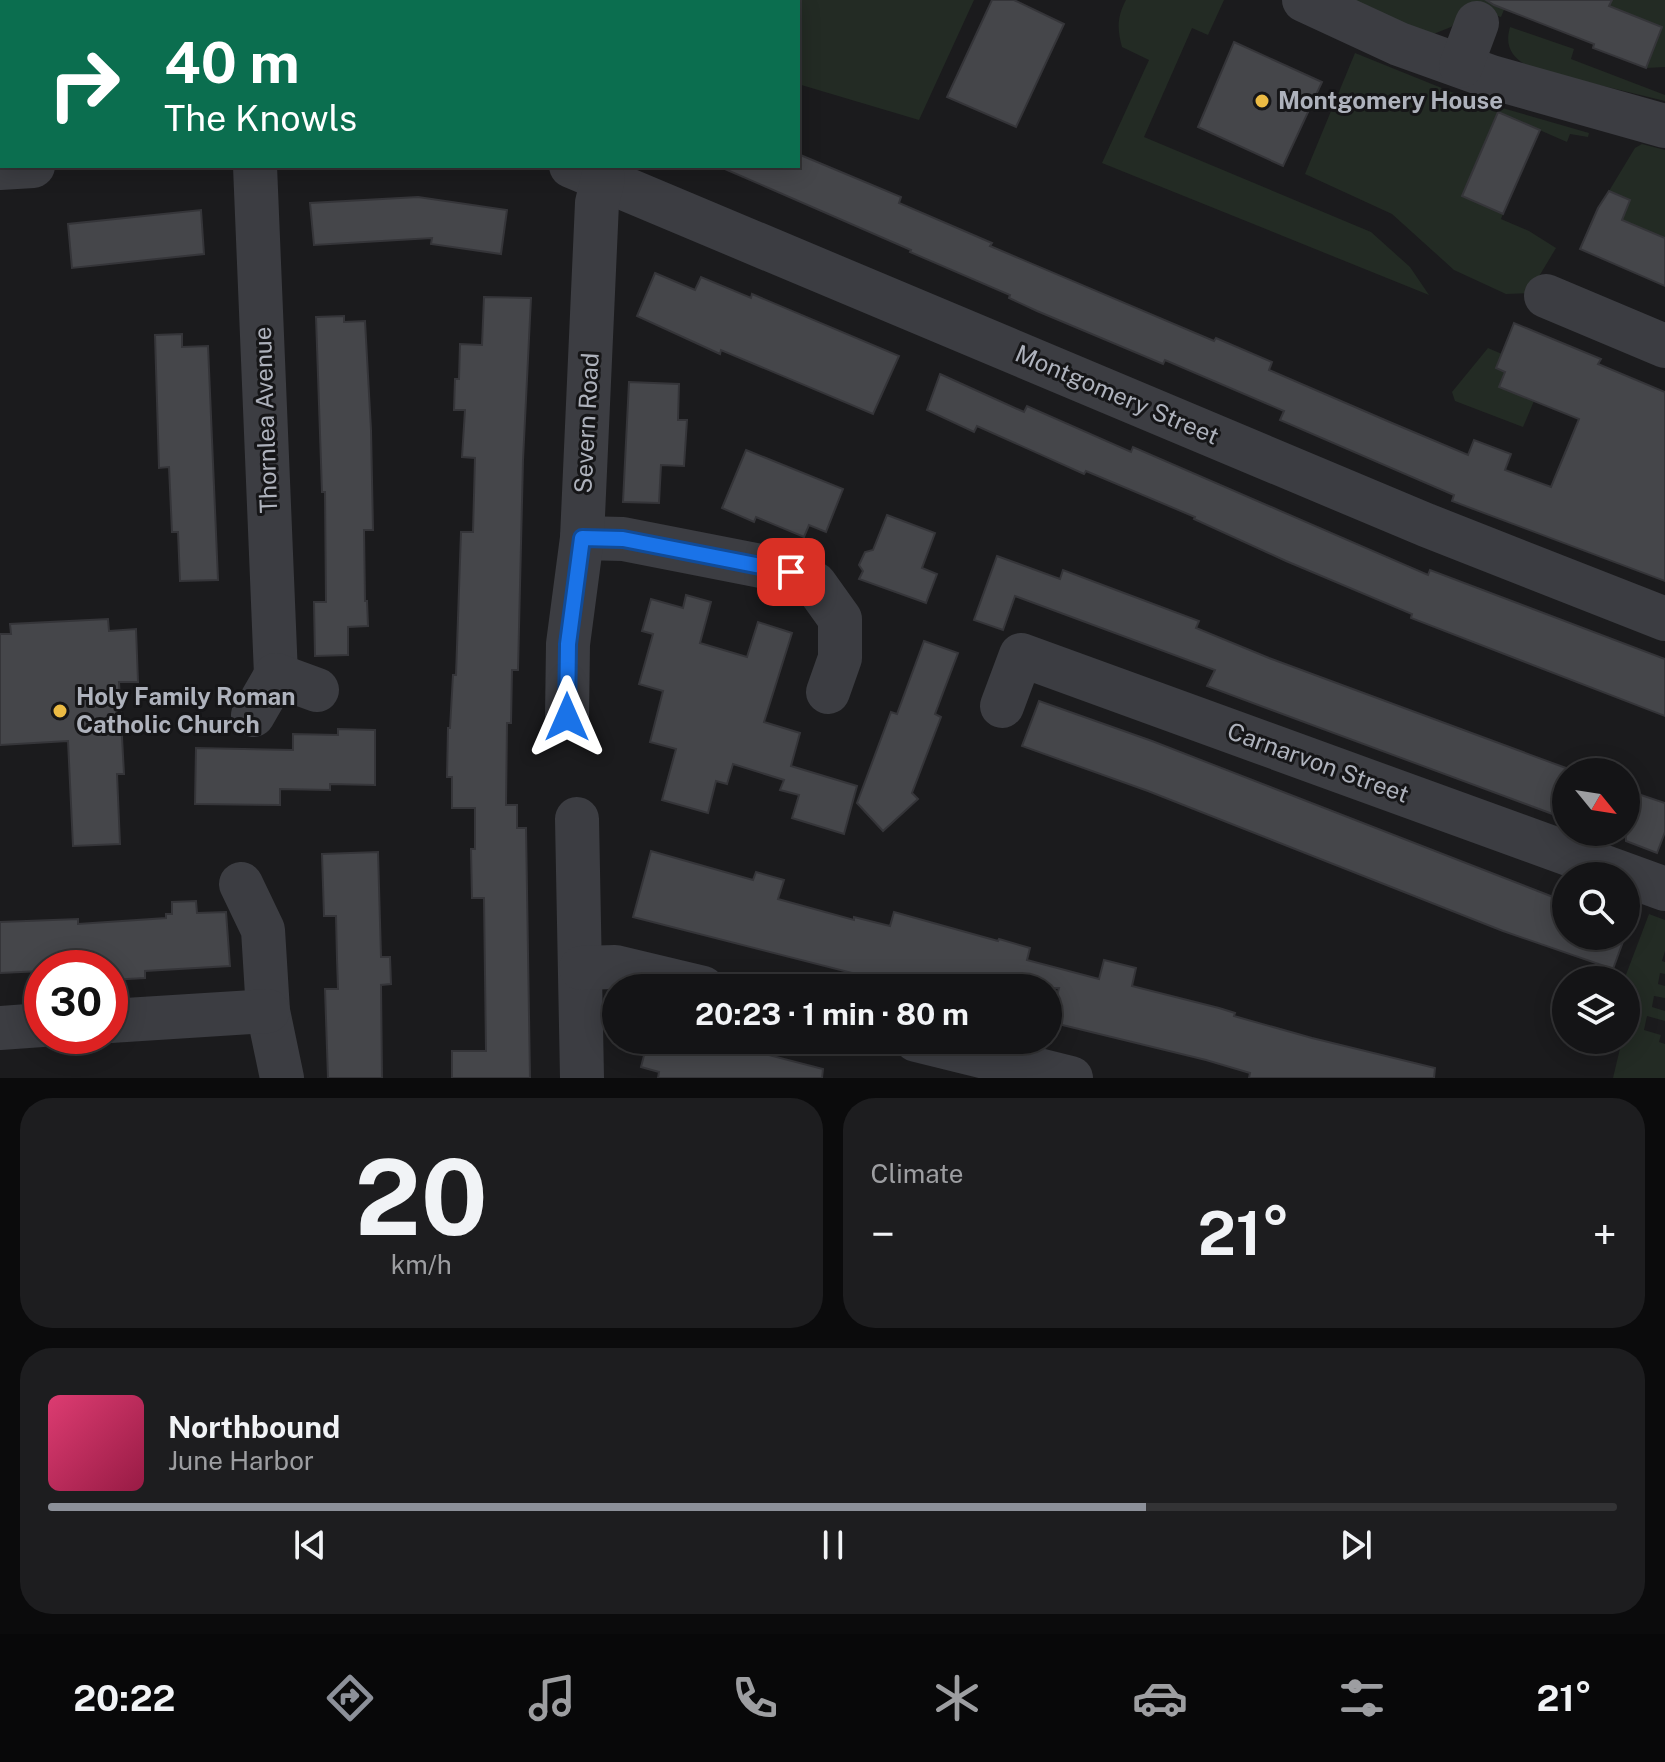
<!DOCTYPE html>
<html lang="en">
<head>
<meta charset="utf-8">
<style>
	:root { --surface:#141416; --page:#1d1d1f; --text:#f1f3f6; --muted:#9d9ea1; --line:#333335; --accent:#8c9099 }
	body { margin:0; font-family:"Public Sans",sans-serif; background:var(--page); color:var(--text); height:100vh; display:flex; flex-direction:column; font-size:30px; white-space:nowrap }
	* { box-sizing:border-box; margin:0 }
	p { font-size:26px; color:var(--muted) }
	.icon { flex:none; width:44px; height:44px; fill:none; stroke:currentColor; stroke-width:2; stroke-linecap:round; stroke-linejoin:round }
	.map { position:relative; height:1078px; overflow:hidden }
	.details { display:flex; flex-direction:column; gap:20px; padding:20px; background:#0b0b0c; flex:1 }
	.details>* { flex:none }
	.guide { position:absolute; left:0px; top:0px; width:800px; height:168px; box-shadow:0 4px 20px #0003,0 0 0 2px var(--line); background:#0b6e4f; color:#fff; overflow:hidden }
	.needle { width:52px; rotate:120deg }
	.tools { position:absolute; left:1552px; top:758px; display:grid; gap:16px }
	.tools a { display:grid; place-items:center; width:88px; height:88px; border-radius:50%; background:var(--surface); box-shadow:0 4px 20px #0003,0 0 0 2px var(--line); font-size:40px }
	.speed { position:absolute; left:24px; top:950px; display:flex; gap:16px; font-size:40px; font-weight:700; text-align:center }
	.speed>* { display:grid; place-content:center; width:104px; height:104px; border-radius:50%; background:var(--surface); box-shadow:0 4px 20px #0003,0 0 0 2px var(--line); line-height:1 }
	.speed .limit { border:12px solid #d22; background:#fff; color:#111 }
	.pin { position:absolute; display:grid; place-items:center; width:68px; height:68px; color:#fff; margin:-34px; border-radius:16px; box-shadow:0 4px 12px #0006 }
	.me { position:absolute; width:88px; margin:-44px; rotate:0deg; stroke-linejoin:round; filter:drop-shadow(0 0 6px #0008) }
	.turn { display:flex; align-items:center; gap:28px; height:168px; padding:0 32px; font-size:36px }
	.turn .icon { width:104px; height:104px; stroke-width:2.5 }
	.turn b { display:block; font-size:56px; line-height:68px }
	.big { font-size:60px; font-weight:700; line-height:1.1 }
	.details .widget { flex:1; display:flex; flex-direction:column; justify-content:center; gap:12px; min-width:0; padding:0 28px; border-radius:32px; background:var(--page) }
	.details .dial { align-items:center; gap:0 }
	.dial b { font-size:104px; line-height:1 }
	.song { display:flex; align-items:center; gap:24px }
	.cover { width:96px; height:96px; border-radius:12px; background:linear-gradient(135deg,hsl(340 70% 55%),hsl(340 70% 35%)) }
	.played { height:8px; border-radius:4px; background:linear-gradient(90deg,var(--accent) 70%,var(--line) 70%) }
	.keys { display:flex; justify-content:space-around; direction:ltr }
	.heat { display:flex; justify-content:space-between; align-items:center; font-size:44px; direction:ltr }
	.details .tiles { flex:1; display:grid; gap:20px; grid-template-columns:1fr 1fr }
	.widget:last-child { grid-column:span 2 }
	.trip { position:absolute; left:602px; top:974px; width:460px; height:80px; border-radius:40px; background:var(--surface); box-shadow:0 4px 20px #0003,0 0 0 2px var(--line); font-weight:700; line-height:80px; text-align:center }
	.tabs { display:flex; height:128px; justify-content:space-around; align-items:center; background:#080809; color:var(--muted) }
	.tabs .icon { width:56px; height:56px }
	.tabs .on { color:var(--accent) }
	.tabs b { font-size:36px; color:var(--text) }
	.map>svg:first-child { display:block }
</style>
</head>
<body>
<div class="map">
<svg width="1665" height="1078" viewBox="0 0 1665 1078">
	<rect width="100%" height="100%" fill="#1b1b1d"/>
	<!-- green -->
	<g fill="#232b24">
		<path d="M490,0h484l-55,120 -121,-36v-82h-308z"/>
		<path d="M1126,0h98l-16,35 -16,-7 -48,109 227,95 39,35 19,28 -327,-132 47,-103 -27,-13c-5,-18 -5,-30 4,-47z"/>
		<path d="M1345,0h163l-7,17 -31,-10 -19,20 -25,10z"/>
		<path d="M1612,0h53v67l-19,1 16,-41 -53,-21z"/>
		<path d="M1510,27l64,22 -3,10 94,36v6l-132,-32c-20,-10 -29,-21 -23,-42z"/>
		<path d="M1355,53l109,44 125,36 -1,4 -18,-3 -3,8 -69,-30 -36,84 41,18 -2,5 28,12 27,17 -27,45 -23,1 -52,-24 -62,-56 -87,-40z"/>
		<path d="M1642,144l23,6v88l-43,-18 8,-20 -21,-9 26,-43z"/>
		<path d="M1488,348l14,6 -6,14 9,4 -6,15 27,-6 -6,15 14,5 -11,26 -68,-26 -3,-9z"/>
		<path d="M1649,914l16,6v31l-3,10 3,1v12l-5,-1 -2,11 7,2v12l-11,-2 -2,11 13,4v10l-18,-5 -3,14 17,5 -2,7 6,2v34h-52l9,-38h4v-60h-2z"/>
	</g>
	<!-- building -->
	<g fill="#45464a" stroke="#353539" stroke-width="2">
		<path d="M992,0h22l50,24 -48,103 -69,-30z"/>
		<path d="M1486,0h126l-3,6 53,21 -16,41 -53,-20 1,-4 -100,-39z"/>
		<path d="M1234,42l88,40 -39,84 -85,-39z"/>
		<path d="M1498,112l42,18 -37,84 -41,-18z"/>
		<path d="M798,154l103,43 -2,6 93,40 -2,3 224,95 2,-3 56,24 -3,8 123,53 76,32 6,-15 37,14 -6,16 46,17 28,-68 -80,-32 6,-15 -9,-4 18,-45 87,36 -3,5 67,28v189l-213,-80 2,-6 -174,-75 4,-9 -119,-51 -2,4 -126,-53 -28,-13 1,-3 -100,-43 1,-2 -193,-84h80z"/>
		<path d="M1609,191l21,9 -8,20 43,18v48l-85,-37 18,-41z"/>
		<path d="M418,197l89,13 -6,44 -70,-10 1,-6 -118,7 -4,-42z"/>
		<path d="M201,210l3,44 -132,14 -4,-44z"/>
		<path d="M655,273l40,17 6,-13 50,21 1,-4 147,62 -26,58 -152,-64 -1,4 -83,-38z"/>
		<path d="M484,297l47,1 -8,162 -5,210h-6l-1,53h-4l-1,82h11v23h9l4,250h-78v-27h34l-2,-153h-12l-1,-49h4v-41h-23v-31h-5l1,-49h2l3,-53h3l5,-143h12l2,-74 -13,-1 3,-47h-11l1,-31h4l1,-35 22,1z"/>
		<path d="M344,316v6l21,-1 6,109 2,100h-9l1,71h2l1,25 -20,1v28l-33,1 -1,-54h12l-1,-110h-3l-6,-175z"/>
		<path d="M182,334v13l26,-1 10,234 -38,1 -2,-49h-6l-3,-65 -10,1 -4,-133z"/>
		<path d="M940,374l84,38 3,-6 104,46 2,-5 295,128 2,-5 235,89v57l-254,-98 1,-4 -126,-53 -92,-42 1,-2 -109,-46 -2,3 -107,-48 -3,6 -47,-22z"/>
		<path d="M629,382l50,2 -1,36h9l-3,46 -23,-1 -2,38 -36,-1z"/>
		<path d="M746,450l97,39 -17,43 -17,-7 -5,12 -48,-20 -2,5 -32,-14z"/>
		<path d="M887,515l48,18 -13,35 15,6 -11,29 -67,-24 4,-8 -4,-6 6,-13 8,-2z"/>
		<path d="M997,556l63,23 3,-9 53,20 83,31 -3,7 73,30 297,110v51l-359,-133 8,-16 -200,-74 -12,34 -29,-10z"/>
		<path d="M686,595l25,7 -11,41 47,14 11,-35 34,11 -28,89 36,11 -9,33 66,20 -13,48 -52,-16 7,-23 -19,-5 4,-10 -51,-16 -6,20 -11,-3 -8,32 -46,-13 14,-51 -26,-7 13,-51 -24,-7 14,-50 -11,-3 9,-32 32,9z"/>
		<path d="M108,619l1,12 27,-2 2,53h-19l5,92h-7l3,70 -47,2 -5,-105 -68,4v-111h11l-1,-10z"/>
		<path d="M924,641l34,12 -23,61 6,3 -29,76 6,6 -35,32 -26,-28 34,-91 6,2z"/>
		<path d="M1039,701l113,40 414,161v34h59l-12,33 -110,-38 -355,-140 -126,-45z"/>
		<path d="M338,729l37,1v55l-45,-1v6l-50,-1v16l-85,-1 1,-56 97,2v-16l45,1z"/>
		<path d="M1626,790l39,13v29l-8,21 -31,-12z"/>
		<path d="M651,851l102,29 3,-8 28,8 -6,19 76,21v-3l36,9 4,-14 104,29 1,-2 31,9 -3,12 72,19 5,-19 32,8 -4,18 87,22 16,5 -1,3 78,22 123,30 -1,10h-185l1,-5 -44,-13 -156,-38 9,-34h-148l-278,-71z"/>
		<path d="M378,852l3,105h9l1,27 -10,1 1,93h-54l-3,-89h13l-1,-30 -1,-43h-12l-2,-62z"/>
		<path d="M196,901l1,12 29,-1 4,54 -85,5v7l-35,2v-12h-68v3l-42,2v-51l78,-3v5l88,-6v-4h6v-12z"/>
		<path d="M648,1040h63l112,29 -1,9h-164l1,-6 -18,-5z"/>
	</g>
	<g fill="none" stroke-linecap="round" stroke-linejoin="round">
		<!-- minor -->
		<g stroke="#3c3d42" stroke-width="44">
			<path d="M1304,0l95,44 92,33 174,49"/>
			<path d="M1461,66l16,-43"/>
			<path d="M255,166l21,509"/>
			<path d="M571,166l855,359 239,94"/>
			<path d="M0,168l33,-2"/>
			<path d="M1546,296l119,50"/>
			<path d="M582,538l41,1 168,33 24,12 25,35v39l-12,34"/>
			<path d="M1002,706l19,-51 644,234"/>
			<path d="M253,715l23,-40 41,15"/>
			<path d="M567,717l1,-73 14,-106 15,-335 6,-25"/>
			<path d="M577,819l5,259"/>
			<path d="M241,884l22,46 5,81 14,67"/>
			<path d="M581,968l34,-1 88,21"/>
			<path d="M110,1021l158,-10"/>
			<path d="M0,1028l42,-3"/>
			<path d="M916,1040l155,38"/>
		</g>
	</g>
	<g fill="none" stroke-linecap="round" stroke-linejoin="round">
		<!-- route casing -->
		<g stroke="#114b97" stroke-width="20">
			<path id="route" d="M567,717l1,-73 14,-106 41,1 168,33"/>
		</g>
		<!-- route -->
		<use href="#route" stroke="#1a73e8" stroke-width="14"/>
	</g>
	<!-- markers -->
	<g fill="#ecbb44" stroke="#161618" stroke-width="3">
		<circle cx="1262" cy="101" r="8"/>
		<circle cx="60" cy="711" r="8"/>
	</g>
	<g text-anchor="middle" stroke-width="6" stroke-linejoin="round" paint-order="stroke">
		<!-- poi labels -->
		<g font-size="24" font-weight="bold" fill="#aeb2bc" stroke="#161618" text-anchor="start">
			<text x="1278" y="109">Montgomery House</text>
			<text x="76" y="705">Holy Family Roman<tspan x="76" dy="28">Catholic Church</tspan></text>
		</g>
		<!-- street labels -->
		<g font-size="24" fill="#aeb2bc" stroke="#161618">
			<text transform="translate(1117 395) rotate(23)" y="8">Montgomery Street</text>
			<text transform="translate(266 420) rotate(-92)" y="8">Thornlea Avenue</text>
			<text transform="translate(587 423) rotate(-87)" y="8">Severn Road</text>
			<text transform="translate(1318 763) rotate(20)" y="8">Carnarvon Street</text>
		</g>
	</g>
</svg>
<div class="tools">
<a><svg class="needle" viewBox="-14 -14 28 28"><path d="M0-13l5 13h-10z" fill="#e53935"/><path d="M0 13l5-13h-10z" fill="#9d9ea1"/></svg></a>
<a><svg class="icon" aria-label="search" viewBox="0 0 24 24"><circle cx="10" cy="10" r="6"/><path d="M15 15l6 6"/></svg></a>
<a><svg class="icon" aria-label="layers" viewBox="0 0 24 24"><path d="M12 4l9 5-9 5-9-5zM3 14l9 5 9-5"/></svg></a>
</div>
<div class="speed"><div class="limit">30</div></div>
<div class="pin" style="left:791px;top:572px;background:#d93025"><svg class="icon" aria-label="arrive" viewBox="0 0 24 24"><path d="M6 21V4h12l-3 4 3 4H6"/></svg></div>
<svg class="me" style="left:567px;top:717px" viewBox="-20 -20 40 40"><path d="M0-17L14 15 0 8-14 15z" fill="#1a73e8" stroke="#fff" stroke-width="4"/></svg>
<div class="trip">20:23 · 1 min · 80 m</div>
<div class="guide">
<div class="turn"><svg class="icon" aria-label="right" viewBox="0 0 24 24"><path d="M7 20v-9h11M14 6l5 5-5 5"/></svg><div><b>40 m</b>The Knowls</div></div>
</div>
</div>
<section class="details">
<div class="tiles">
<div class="widget dial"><b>20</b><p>km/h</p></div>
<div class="widget"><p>Climate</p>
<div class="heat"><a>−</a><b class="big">21°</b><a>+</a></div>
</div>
<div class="widget">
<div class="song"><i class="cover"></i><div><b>Northbound</b><p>June Harbor</p></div></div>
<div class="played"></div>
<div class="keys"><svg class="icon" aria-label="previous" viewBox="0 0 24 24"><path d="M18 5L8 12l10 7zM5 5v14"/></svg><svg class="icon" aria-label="pause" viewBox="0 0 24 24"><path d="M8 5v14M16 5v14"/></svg><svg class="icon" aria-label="next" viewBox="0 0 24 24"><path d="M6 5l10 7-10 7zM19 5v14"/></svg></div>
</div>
</div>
</section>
<nav class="tabs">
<b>20:22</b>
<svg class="icon on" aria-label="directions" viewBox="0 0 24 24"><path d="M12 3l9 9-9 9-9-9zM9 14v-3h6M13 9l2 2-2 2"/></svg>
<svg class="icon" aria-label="music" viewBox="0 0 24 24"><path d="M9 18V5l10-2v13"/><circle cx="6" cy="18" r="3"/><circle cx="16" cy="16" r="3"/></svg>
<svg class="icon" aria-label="phone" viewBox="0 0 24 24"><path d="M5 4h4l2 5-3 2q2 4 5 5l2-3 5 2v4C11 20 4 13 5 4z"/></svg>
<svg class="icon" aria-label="climate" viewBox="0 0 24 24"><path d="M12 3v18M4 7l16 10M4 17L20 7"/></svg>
<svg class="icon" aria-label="car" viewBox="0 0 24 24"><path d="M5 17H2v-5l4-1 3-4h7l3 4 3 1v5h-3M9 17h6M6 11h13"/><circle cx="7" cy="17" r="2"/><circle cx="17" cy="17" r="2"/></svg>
<svg class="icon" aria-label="filters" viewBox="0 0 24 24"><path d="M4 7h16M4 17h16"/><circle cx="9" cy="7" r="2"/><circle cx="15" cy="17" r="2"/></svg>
<b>21°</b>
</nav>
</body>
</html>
